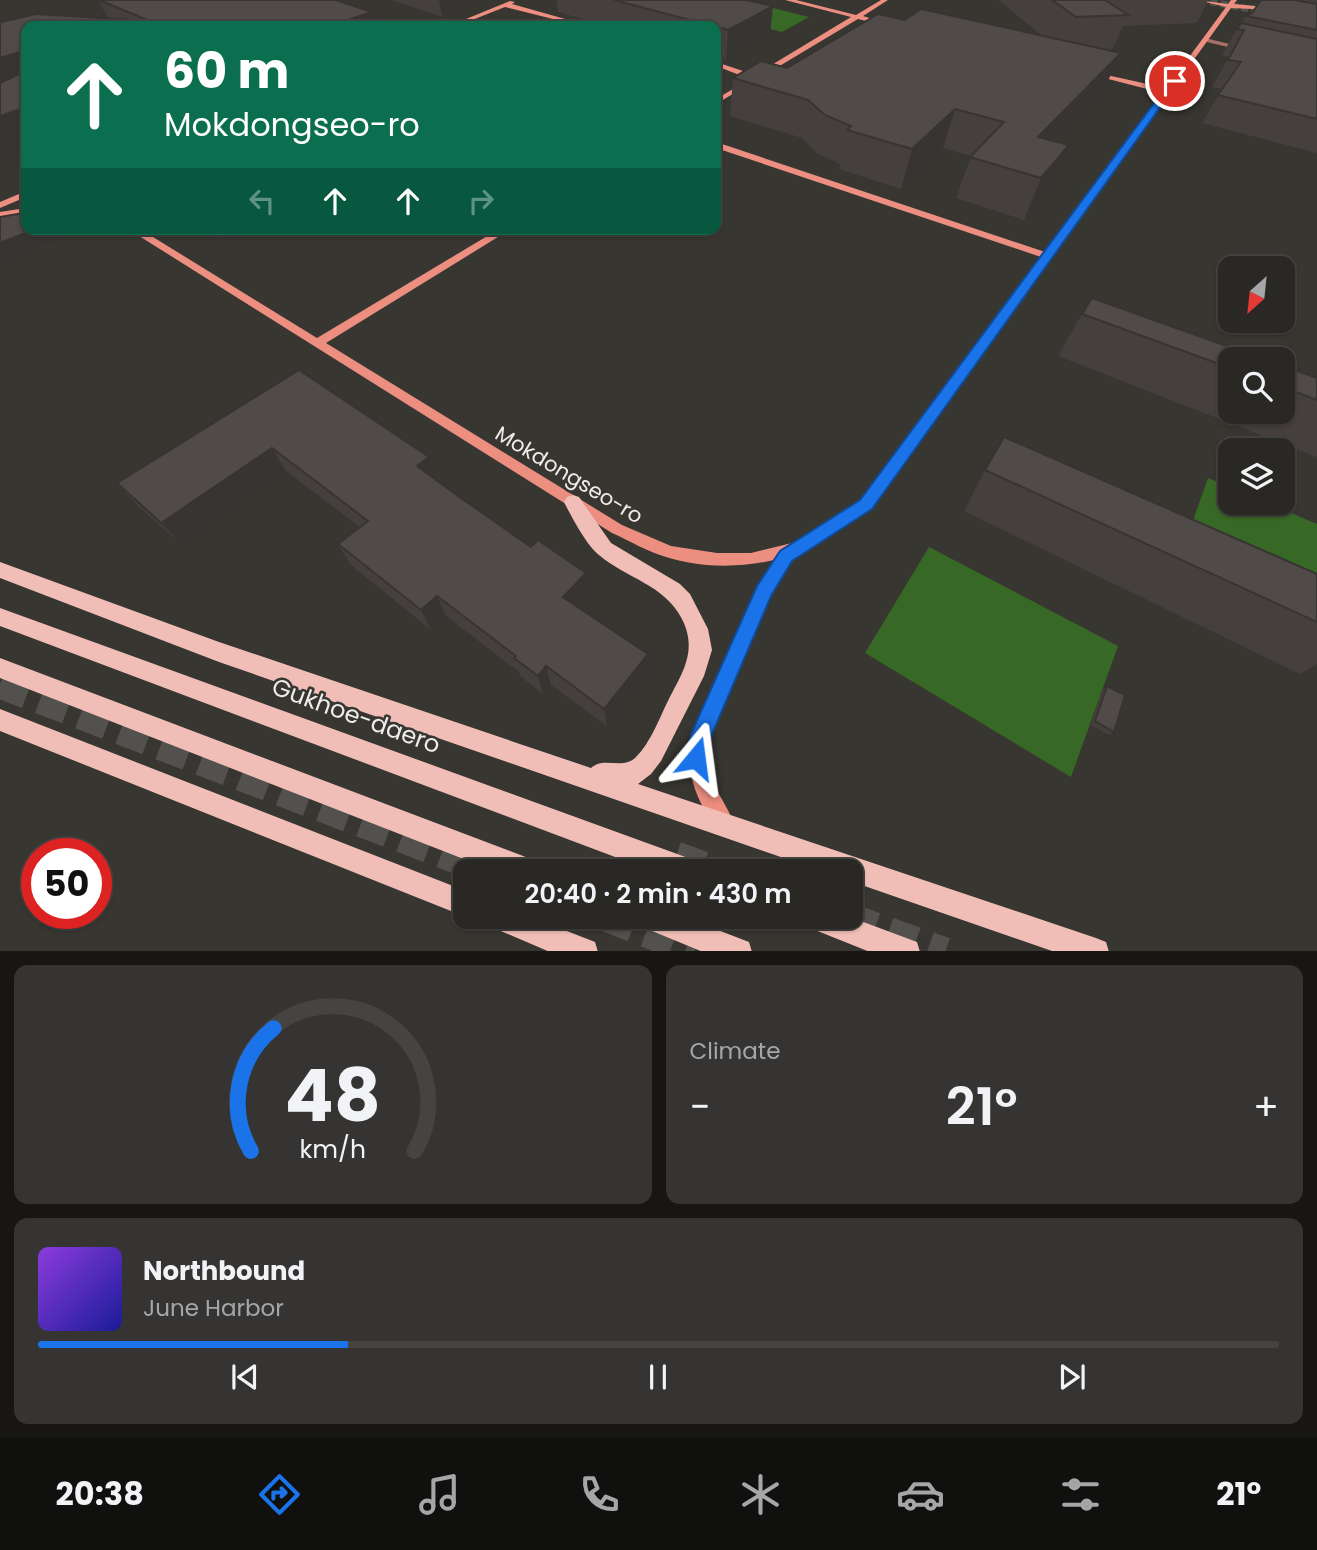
<!DOCTYPE html>
<html lang="en">
<head>
<meta charset="utf-8">
<style>
	:root { --surface:#292825; --page:#353432; --text:#f1f3f6; --muted:#a5a6a7; --line:#454442; --accent:#1a73e8 }
	body { margin:0; font-family:Poppins,sans-serif; background:var(--page); color:var(--text); height:100vh; display:flex; flex-direction:column; font-size:26px; white-space:nowrap }
	* { box-sizing:border-box; margin:0 }
	p { font-size:23px; color:var(--muted) }
	.icon { flex:none; width:38px; height:38px; fill:none; stroke:currentColor; stroke-width:2; stroke-linecap:round; stroke-linejoin:round }
	.map { position:relative; height:951px; overflow:hidden }
	.details { display:flex; flex-direction:column; gap:14px; padding:14px; background:#171614; flex:1 }
	.details>* { flex:none }
	.top-card { position:absolute; left:21px; top:21px; width:700px; height:214px; border-radius:14px; box-shadow:0 2px 5px #0004,0 0 0 2px var(--line); background:#0b6e4f; color:#fff; overflow:hidden }
	.needle { width:46px; rotate:207deg }
	.buttons { position:absolute; left:1218px; top:256px; display:grid; gap:14px }
	.buttons a { display:grid; place-items:center; width:77px; height:77px; border-radius:14px; background:var(--surface); box-shadow:0 2px 5px #0004,0 0 0 2px var(--line); font-size:35px }
	.speed { position:absolute; left:21px; top:838px; display:flex; gap:14px; font-size:35px; font-weight:700; text-align:center }
	.speed>* { display:grid; place-content:center; width:91px; height:91px; border-radius:50%; background:var(--surface); box-shadow:0 2px 5px #0004,0 0 0 2px var(--line); line-height:1 }
	.speed .limit { border:10px solid #d22; background:#fff; color:#111 }
	.pin { position:absolute; display:grid; place-items:center; width:60px; height:60px; color:#fff; margin:-30px; border:4px solid #fff; border-radius:50%; box-shadow:0 2px 7px #0007 }
	.me { position:absolute; width:77px; margin:-38px; rotate:16deg; stroke-linejoin:round; filter:drop-shadow(0 0 5px #0008) }
	.turn { display:flex; align-items:center; gap:24px; height:147px; padding:0 28px; font-size:32px }
	.turn .icon { width:91px; height:91px; stroke-width:2.5 }
	.turn b { display:block; font-size:49px; line-height:60px }
	.lanes { display:flex; align-items:center; height:66px; padding:0 28px; background:#0003; justify-content:center; gap:35px; direction:ltr }
	.lanes .off { opacity:.35 }
	.big { font-size:52px; font-weight:600; line-height:1.1 }
	.details .widget { flex:1; display:flex; flex-direction:column; justify-content:center; gap:10px; min-width:0; padding:0 24px; border-radius:14px; background:var(--page) }
	.details .dial { align-items:center; gap:0 }
	.dial svg { height:182px; overflow:visible; fill:none; stroke:var(--line); stroke-width:7; stroke-linecap:round; text-anchor:middle }
	.dial text { fill:var(--text); stroke:none }
	.song { display:flex; align-items:center; gap:21px }
	.cover { width:84px; height:84px; border-radius:10px; background:linear-gradient(135deg,hsl(270 70% 55%),hsl(240 70% 35%)) }
	.played { height:7px; border-radius:4px; background:linear-gradient(90deg,var(--accent) 25%,var(--line) 25%) }
	.keys { display:flex; justify-content:space-around; direction:ltr }
	.heat { display:flex; justify-content:space-between; align-items:center; font-size:38px; direction:ltr }
	.details .tiles { flex:1; display:grid; gap:14px; grid-template-columns:1fr 1fr }
	.widget:last-child { grid-column:span 2 }
	.trip { position:absolute; left:453px; top:859px; width:410px; height:70px; border-radius:14px; background:var(--surface); box-shadow:0 2px 5px #0004,0 0 0 2px var(--line); font-weight:600; line-height:70px; text-align:center }
	.menu { display:flex; height:112px; justify-content:space-around; align-items:center; background:#10100f; color:var(--muted) }
	.menu .icon { width:49px; height:49px }
	.menu .on { color:var(--accent) }
	.menu b { font-size:32px; color:var(--text) }
	.map>svg:first-child { display:block }
</style>
</head>
<body>
<div class="map">
<svg width="1317" height="952" viewBox="0 0 1317 952">
	<rect width="100%" height="100%" fill="#373631"/>
	<!-- green -->
	<g fill="#386826">
		<path d="M741,0l68,17 -27,15 -88,-23z"/>
		<path d="M1208,478l22,9v15h35l52,22v76l-131,-60z"/>
		<path d="M929,547l189,99 -47,131 -206,-124z"/>
	</g>
	<g fill="none" stroke-linecap="round" stroke-linejoin="round">
		<!-- secondary-tunnel -->
		<path stroke="#52514d" stroke-width="7" stroke-dasharray="7 3.5" stroke-linecap="butt" d="M1200,0l71,13"/>
		<!-- highway-tunnel -->
		<g stroke="#52514d" stroke-width="29" stroke-dasharray="29 14" stroke-linecap="butt">
			<path d="M0,684l490,188"/>
			<path d="M676,856l44,16"/>
			<path d="M606,917l88,35"/>
			<path d="M848,917l97,35"/>
		</g>
		<!-- street -->
		<path fill="#aa6f66" fill-rule="evenodd" d="M1205,38l41,10 1,1 -3,2 -41,-10z"/>
		<!-- secondary -->
		<g fill="#ec8e80" fill-rule="evenodd">
			<path d="M785,0h11l60,15 25,-15h7l-25,16 26,8 -3,2 -28,-7 -142,85v-5l34,-20 -34,-13v-4l39,13 96,-58z"/>
			<path d="M1197,0l31,4 3,-4h6l-3,4 43,4 -3,2 -43,-2 -360,501 -72,44 -14,15 -12,19 -62,147c-9,50 6,49 23,89l-3,7 -7,3c-9,-4 -12,-12 -18,-20 -15,-27 -23,-56 -10,-85l63,-144 15,-24c-34,8 -74,8 -108,-3 -18,-5 -36,-16 -54,-24l-484,-304h12l177,109 182,-109h12l-185,114 296,182 49,21 46,7h34l45,-11 65,-41 180,-244 -325,-109v-6l329,110 116,-157 -14,-6 -58,-15 4,-2 59,13 12,6 62,-84z"/>
			<path d="M510,1l5,1 -3,2 78,22h-9l-76,-19 -48,19h-8z"/>
			<path d="M26,191v6l-26,11v-6z"/>
			<path d="M26,208v6l-26,4v-6z"/>
		</g>
		<!-- primary -->
		<g fill="#f0beb6" fill-rule="evenodd">
			<path d="M573,495l6,2 32,46 69,41 10,10 18,35 4,21 -8,26 -43,85 -10,13 -13,10 458,154 10,4 3,10h-54l-205,-71v-9h-26l-605,-210 -219,-84v-16l219,80 372,126c13,-12 30,2 44,-10 17,-16 26,-45 37,-65 14,-26 24,-46 10,-74 -17,-34 -56,-41 -83,-64 -12,-9 -28,-39 -35,-53l3,-5z"/>
			<path d="M0,608l691,251 9,4 4,9h-49l-655,-246z"/>
			<path d="M0,658l531,201 9,4 4,9h-47l-497,-194z"/>
			<path d="M0,709l466,182v26l-466,-186z"/>
			<path d="M485,917h46l64,25 3,10h-48l-61,-26z"/>
			<path d="M636,917h48l65,25 3,10h-49l-63,-26z"/>
			<path d="M801,917h49l67,25 3,10h-50l-65,-26z"/>
		</g>
	</g>
	<!-- wall -->
	<g fill="#45403e">
		<path d="M98,0l274,12 4,14h-350v129l-26,7v-140l108,-4z"/>
		<path d="M391,0h96l-45,17z"/>
		<path d="M557,0h189l24,35 -44,25 -10,-3v-31h-109l-49,-14z"/>
		<path d="M999,0h209l-11,23 -74,3 -11,24h-4l13,3 -17,36 -49,53 -4,44 -27,34 -68,-22 15,-42 -28,-8 -42,41 -62,-20 1,-5 -22,-10 -16,-16 -72,-22 3,-38 54,-10 118,-48 137,16z"/>
		<path d="M1261,0h56v153l-115,-30 20,-34 -10,-2 17,-30 -7,-2 15,-26 5,-6 4,-7 6,-3z"/>
		<path d="M209,229h35l-19,10z"/>
		<path d="M244,229h23l-11,6z"/>
		<path d="M1082,314l148,45v52h53v-45l34,12v79l-259,-101z"/>
		<path d="M299,370l130,87 8,22 -1,1 153,113 -12,13 72,67 -42,53 -56,-41 -8,9 -23,-18 -1,-4 -73,-56 -15,14 -80,-65 -13,-21 22,-17 -74,-56 -105,73 -44,-39 -20,-22z"/>
		<path d="M985,470l332,104v90l-17,10 -336,-163z"/>
		<path d="M1107,686l7,46 -5,3 -18,-10 11,-35z"/>
	</g>
	<!-- shaded-wall -->
	<g fill="#383432">
		<path d="M439,0h48l-45,17z"/>
		<path d="M773,6l-3,29 -44,25 2,-30z"/>
		<path d="M372,12l4,14h-46z"/>
		<path d="M26,50v43l-26,9v-44z"/>
		<path d="M1121,53l-17,36 -78,85 12,-37z"/>
		<path d="M26,107v48l-26,7v-46z"/>
		<path d="M955,109l-12,39 -42,41 11,-40z"/>
		<path d="M1069,145l-18,41 -27,34 17,-42z"/>
		<path d="M35,229h8l9,13 -52,21v-20z"/>
		<path d="M220,229h24l-19,10z"/>
		<path d="M253,229h14l-11,6z"/>
		<path d="M272,448l14,23 -105,73 -20,-21z"/>
		<path d="M429,457l8,22 -11,10 -9,-23z"/>
		<path d="M586,573l3,20 -22,24 -4,-20z"/>
		<path d="M437,596l9,20 -15,14 -10,-20z"/>
		<path d="M648,654l1,19 -42,53 -3,-17z"/>
		<path d="M546,666l5,19 -8,9 -5,-18z"/>
	</g>
	<!-- building -->
	<g fill="#504b48" stroke="#383432" stroke-width="2">
		<path d="M99,0h237l36,12 -42,14h-304v24l-26,8v-36h1l35,-8 114,7z"/>
		<path d="M614,0h132l27,6 -45,24z"/>
		<path d="M1052,0h53l23,15 -52,2z"/>
		<path d="M1261,0h33l23,4v26l-71,-14 6,-3z"/>
		<path d="M921,9l200,44 -83,84 31,8 -28,33 -71,-21 34,-35 -49,-13 -43,40 -65,-19 4,-4 -26,-11 -17,-15 -75,-22 28,-17 26,7 91,-54 27,6z"/>
		<path d="M1241,23l76,16v80l-99,-24 23,-33 -13,-2 16,-30 -7,-1z"/>
		<path d="M26,71v36l-26,9v-33z"/>
		<path d="M23,213l3,3v13h9l-35,14v-26z"/>
		<path d="M1092,298l171,61h-33v9l-148,-54z"/>
		<path d="M1283,366l34,12v22l-34,-13z"/>
		<path d="M299,370l130,87 -12,9 41,30 73,51 7,-7 48,33 -23,24 85,57 -44,55 -58,-43 -8,10 -24,-18 2,-2 -79,-60 -16,14 -83,-66 30,-23 -96,-73 -111,75 -44,-40z"/>
		<path d="M1004,437l313,137v48l-332,-152z"/>
		<path d="M1107,686l18,9 -11,37 -19,-11z"/>
	</g>
	<!-- route -->
	<path fill="#1a73e8" stroke="#114b97" stroke-width="2" d="M1172,79l7,2 -307,428 -80,52 -21,35 -59,138 -9,31 -7,3 -8,-3 -3,-7 6,-24 66,-148 23,-35 80,-51z"/>
	<g text-anchor="middle" stroke-width="5" stroke-linejoin="round" paint-order="stroke">
		<!-- street labels -->
		<g font-size="21" fill="#eeedea" stroke="#373631">
			<text transform="translate(569 475) rotate(31)" y="7">Mokdongseo-ro</text>
		</g>
		<!-- near-street labels -->
		<g font-size="24" fill="#eeedea" stroke="#373631">
			<text transform="translate(356 716) rotate(20)" y="8">Gukhoe-daero</text>
		</g>
	</g>
</svg>
<div class="buttons">
<a><svg class="needle" viewBox="-14 -14 28 28"><path d="M0-13l5 13h-10z" fill="#e53935"/><path d="M0 13l5-13h-10z" fill="#a5a6a7"/></svg></a>
<a><svg class="icon" aria-label="search" viewBox="0 0 24 24"><circle cx="10" cy="10" r="6"/><path d="M15 15l6 6"/></svg></a>
<a><svg class="icon" aria-label="layers" viewBox="0 0 24 24"><path d="M12 4l9 5-9 5-9-5zM3 14l9 5 9-5"/></svg></a>
</div>
<div class="speed"><div class="limit">50</div></div>
<div class="pin" style="left:1175px;top:81px;background:#d93025"><svg class="icon" aria-label="arrive" viewBox="0 0 24 24"><path d="M6 21V4h12l-3 4 3 4H6"/></svg></div>
<svg class="me" style="left:696px;top:758px" viewBox="-20 -20 40 40"><path d="M0-17L14 15 0 8-14 15z" fill="#1a73e8" stroke="#fff" stroke-width="4"/></svg>
<div class="trip">20:40 · 2 min · 430 m</div>
<div class="top-card">
<div class="turn"><svg class="icon" aria-label="ahead" viewBox="0 0 24 24"><path d="M12 20V5M6 11l6-6 6 6"/></svg><div><b>60 m</b>Mokdongseo-ro</div></div>
<div class="lanes"><svg class="icon off" aria-label="left" viewBox="0 0 24 24"><path d="M17 20v-9H6M10 6l-5 5 5 5"/></svg><svg class="icon" aria-label="ahead" viewBox="0 0 24 24"><path d="M12 20V5M6 11l6-6 6 6"/></svg><svg class="icon" aria-label="ahead" viewBox="0 0 24 24"><path d="M12 20V5M6 11l6-6 6 6"/></svg><svg class="icon off" aria-label="right" viewBox="0 0 24 24"><path d="M7 20v-9h11M14 6l5 5-5 5"/></svg></div>
</div>
</div>
<section class="details">
<div class="tiles">
<div class="widget dial"><svg viewBox="0 0 100 80">
<path d="M14 69A42 42 0 1 1 86 69"/>
<path d="M14 69A42 42 0 0 1 24 15" stroke="#1a73e8"/>
<text x="50" y="56" font-size="32" font-weight="700">48</text>
<text x="50" y="72" font-size="11">km/h</text>
</svg></div>
<div class="widget"><p>Climate</p>
<div class="heat"><a>−</a><b class="big">21°</b><a>+</a></div>
</div>
<div class="widget">
<div class="song"><i class="cover"></i><div><b>Northbound</b><p>June Harbor</p></div></div>
<div class="played"></div>
<div class="keys"><svg class="icon" aria-label="previous" viewBox="0 0 24 24"><path d="M18 5L8 12l10 7zM5 5v14"/></svg><svg class="icon" aria-label="pause" viewBox="0 0 24 24"><path d="M8 5v14M16 5v14"/></svg><svg class="icon" aria-label="next" viewBox="0 0 24 24"><path d="M6 5l10 7-10 7zM19 5v14"/></svg></div>
</div>
</div>
</section>
<nav class="menu">
<b>20:38</b>
<svg class="icon on" aria-label="directions" viewBox="0 0 24 24"><path d="M12 3l9 9-9 9-9-9zM9 14v-3h6M13 9l2 2-2 2"/></svg>
<svg class="icon" aria-label="music" viewBox="0 0 24 24"><path d="M9 18V5l10-2v13"/><circle cx="6" cy="18" r="3"/><circle cx="16" cy="16" r="3"/></svg>
<svg class="icon" aria-label="phone" viewBox="0 0 24 24"><path d="M5 4h4l2 5-3 2q2 4 5 5l2-3 5 2v4C11 20 4 13 5 4z"/></svg>
<svg class="icon" aria-label="climate" viewBox="0 0 24 24"><path d="M12 3v18M4 7l16 10M4 17L20 7"/></svg>
<svg class="icon" aria-label="car" viewBox="0 0 24 24"><path d="M5 17H2v-5l4-1 3-4h7l3 4 3 1v5h-3M9 17h6M6 11h13"/><circle cx="7" cy="17" r="2"/><circle cx="17" cy="17" r="2"/></svg>
<svg class="icon" aria-label="filters" viewBox="0 0 24 24"><path d="M4 7h16M4 17h16"/><circle cx="9" cy="7" r="2"/><circle cx="15" cy="17" r="2"/></svg>
<b>21°</b>
</nav>
</body>
</html>
